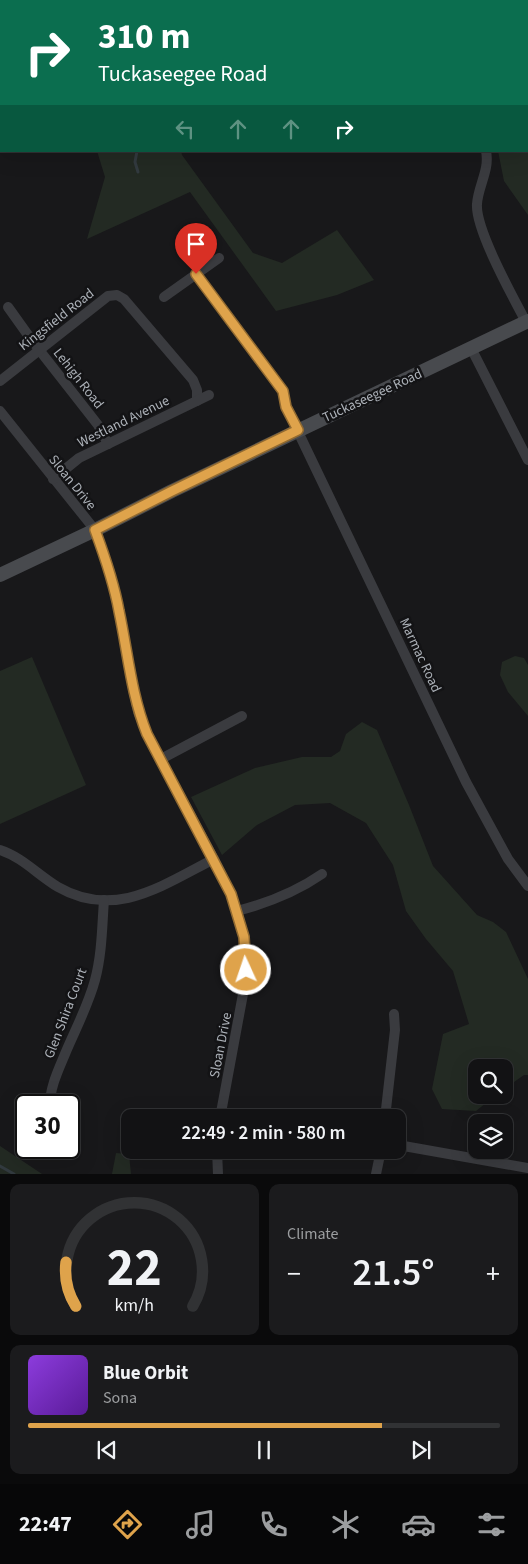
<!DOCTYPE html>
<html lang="en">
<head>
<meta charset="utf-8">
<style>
	:root { --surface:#121214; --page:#1b1b1d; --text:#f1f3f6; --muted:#9c9ea0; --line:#313234; --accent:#dfa34b }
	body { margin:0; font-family:"Source Sans 3",sans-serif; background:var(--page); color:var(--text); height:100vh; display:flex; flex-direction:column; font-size:19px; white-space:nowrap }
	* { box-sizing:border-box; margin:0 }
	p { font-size:16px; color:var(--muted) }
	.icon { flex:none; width:28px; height:28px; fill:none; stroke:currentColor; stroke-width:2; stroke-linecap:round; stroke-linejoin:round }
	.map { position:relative; height:1174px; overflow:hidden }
	.drawer { display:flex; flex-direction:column; gap:10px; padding:10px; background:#0a0a0b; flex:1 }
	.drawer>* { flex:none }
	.top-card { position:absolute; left:0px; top:0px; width:529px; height:152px; box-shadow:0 5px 20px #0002,0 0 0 1px var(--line); background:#0b6e4f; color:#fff; overflow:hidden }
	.controls { position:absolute; left:468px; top:1059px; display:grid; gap:10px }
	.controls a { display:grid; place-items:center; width:45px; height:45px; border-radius:10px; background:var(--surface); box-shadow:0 5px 20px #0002,0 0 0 1px var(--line); font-size:25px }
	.speed { position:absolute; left:15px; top:1094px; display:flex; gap:10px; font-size:25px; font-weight:700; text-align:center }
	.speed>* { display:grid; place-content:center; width:65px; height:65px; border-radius:50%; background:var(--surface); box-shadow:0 5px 20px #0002,0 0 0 1px var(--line); line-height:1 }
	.speed .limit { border:2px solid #111; border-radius:8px; background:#fff; color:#111 }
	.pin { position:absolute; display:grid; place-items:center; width:42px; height:42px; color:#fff; margin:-51px -21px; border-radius:50% 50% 50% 0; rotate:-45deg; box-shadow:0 0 5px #0007 }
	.pin .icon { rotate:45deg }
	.me { position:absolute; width:55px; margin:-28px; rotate:357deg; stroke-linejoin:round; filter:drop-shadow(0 0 4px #0008) }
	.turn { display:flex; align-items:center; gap:18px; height:105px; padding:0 15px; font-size:22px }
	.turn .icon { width:65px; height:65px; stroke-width:2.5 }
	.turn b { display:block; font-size:35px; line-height:42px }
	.lanes { display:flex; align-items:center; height:48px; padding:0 15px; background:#0003; justify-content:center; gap:25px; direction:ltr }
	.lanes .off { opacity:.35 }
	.big { font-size:38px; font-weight:600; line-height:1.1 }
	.drawer .widget { flex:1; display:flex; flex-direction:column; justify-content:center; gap:8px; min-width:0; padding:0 18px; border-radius:10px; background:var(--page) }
	.drawer .dial { align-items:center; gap:0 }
	.dial svg { height:130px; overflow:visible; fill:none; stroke:var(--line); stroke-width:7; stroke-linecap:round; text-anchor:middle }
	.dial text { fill:var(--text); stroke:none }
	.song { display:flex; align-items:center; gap:15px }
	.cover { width:60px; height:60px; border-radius:8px; background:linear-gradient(135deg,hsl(270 70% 55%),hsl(270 70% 35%)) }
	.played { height:5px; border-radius:2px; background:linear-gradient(90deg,var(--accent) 75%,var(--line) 75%) }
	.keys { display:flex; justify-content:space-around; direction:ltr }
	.heat { display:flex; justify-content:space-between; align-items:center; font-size:28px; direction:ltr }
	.drawer .tiles { flex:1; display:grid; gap:10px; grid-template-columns:1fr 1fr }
	.widget:last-child { grid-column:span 2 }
	.trip { position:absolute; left:121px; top:1109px; width:285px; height:50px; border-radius:10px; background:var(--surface); box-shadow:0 5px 20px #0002,0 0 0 1px var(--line); font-weight:600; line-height:50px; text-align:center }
	.tab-bar { display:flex; height:80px; justify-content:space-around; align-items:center; background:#070708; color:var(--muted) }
	.tab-bar .icon { width:35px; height:35px }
	.tab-bar .current { color:var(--accent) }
	.tab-bar b { font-size:22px; color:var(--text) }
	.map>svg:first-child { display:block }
</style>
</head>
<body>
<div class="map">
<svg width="528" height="1174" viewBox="0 0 528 1174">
	<rect width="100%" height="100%" fill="#18181a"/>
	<!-- green -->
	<g fill="#232a23">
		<path d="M51,0h273l-276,1z"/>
		<path d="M528,97v118l-24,-34 -6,-30h30z"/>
		<path d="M97,151h84l1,4 71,98 29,10 55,-33 37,50 -37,15 -61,16 -86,-119 -103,47 18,-62z"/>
		<path d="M515,656l9,2 4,7v51l-20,-24 -8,-17 2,-13z"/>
		<path d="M32,657l54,128 -86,39v-153z"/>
		<path d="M362,722l15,8 32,75 24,61 44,49 16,7 13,10 22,47v96h-4l-20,14v-21h-28v27h20l-20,16 -34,-2 -10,-20 11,-55 26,-10 -16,-53 -27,-32 -20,-28 -13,-46 -27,-42 -36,-20 -35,2 -38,20 -35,30 -31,-58 64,-29 47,-11h29l9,-6 6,-17z"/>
		<path d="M0,1146l42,28h-42z"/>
		<path d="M116,1153l13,1 2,20h-19z"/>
	</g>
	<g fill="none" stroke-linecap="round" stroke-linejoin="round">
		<!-- stream -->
		<g stroke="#323a3f" stroke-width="3">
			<path d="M240,1l1,-1"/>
			<path d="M137,151l-2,11 3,10"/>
			<path d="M0,1166l14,8"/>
		</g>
		<!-- street -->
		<g stroke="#3a3b3f" stroke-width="10">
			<path d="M486,151c4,19 -8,35 -9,53 -2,25 36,93 49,118"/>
			<path d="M196,274l87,117 3,16 4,8 176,367 42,77 20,27"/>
			<path d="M164,297l55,-39"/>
			<path d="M8,307l25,35 65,83 10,19"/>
			<path d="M471,348l57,112"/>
			<path d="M0,381l108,-85 9,-1 7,4 69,81 4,10v11"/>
			<path d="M0,411l95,119 15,42 9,38 14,79 5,23 9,22 67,125 17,35 6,17 7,26 2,33 -3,24 -23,124"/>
			<path d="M53,479l26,-21 130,-63"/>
			<path d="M161,759l81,-43"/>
			<path d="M0,850c22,7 38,25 58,37 57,33 105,-2 156,-28"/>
			<path d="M237,911c31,-8 59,-19 85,-37"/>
			<path d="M50,1105c0,-18 8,-34 15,-51 10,-24 23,-48 30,-74 7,-26 7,-53 9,-80"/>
			<path d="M385,1118l10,-88 -1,-16"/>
			<path d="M398,1145l130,23"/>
			<path d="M217,1150l1,24"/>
			<path d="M376,1174l5,-24"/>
		</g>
		<!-- secondary -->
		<path stroke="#484a4e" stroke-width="14" d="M0,575l95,-45 77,-39 356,-170"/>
	</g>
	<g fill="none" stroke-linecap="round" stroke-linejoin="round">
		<!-- route casing -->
		<g stroke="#916a31" stroke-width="12">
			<path id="route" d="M196,274l87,117 3,16 12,23 -126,61 -77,39c10,27 19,53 24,81 9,42 12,83 28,123l84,160 13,43 2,33"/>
		</g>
		<!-- route -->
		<use href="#route" stroke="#dfa34b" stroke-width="9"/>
	</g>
	<g text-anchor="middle" stroke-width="5" stroke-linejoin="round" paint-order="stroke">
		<!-- street labels -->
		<g font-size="14" fill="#acb1b8" stroke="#131315">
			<text transform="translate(56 319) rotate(-38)" y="5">Kingsfield Road</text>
			<text transform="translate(79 378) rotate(52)" y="5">Lehigh Road</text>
			<text transform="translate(372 395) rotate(-25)" y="5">Tuckaseegee Road</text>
			<text transform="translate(123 421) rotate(-26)" y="5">Westland Avenue</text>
			<text transform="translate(73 482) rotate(51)" y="5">Sloan Drive</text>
			<text transform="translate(421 655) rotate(65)" y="5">Marmac Road</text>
			<text transform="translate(65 1013) rotate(-69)" y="5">Glen Shira Court</text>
			<text transform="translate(220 1045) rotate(-79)" y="5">Sloan Drive</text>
		</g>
	</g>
</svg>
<div class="controls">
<a><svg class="icon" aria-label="search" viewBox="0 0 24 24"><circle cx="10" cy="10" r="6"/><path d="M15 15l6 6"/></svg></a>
<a><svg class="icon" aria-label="layers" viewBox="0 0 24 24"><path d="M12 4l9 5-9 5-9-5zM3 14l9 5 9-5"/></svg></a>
</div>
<div class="speed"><div class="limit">30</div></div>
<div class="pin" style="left:196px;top:274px;background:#d93025"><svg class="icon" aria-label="arrive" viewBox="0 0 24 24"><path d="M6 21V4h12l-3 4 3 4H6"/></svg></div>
<svg class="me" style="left:246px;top:970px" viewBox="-20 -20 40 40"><circle r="17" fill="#dfa34b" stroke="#fff" stroke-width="3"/><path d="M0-11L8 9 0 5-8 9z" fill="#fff"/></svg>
<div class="trip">22:49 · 2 min · 580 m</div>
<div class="top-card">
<div class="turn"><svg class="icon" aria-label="right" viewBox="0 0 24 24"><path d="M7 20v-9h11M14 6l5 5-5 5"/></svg><div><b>310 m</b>Tuckaseegee Road</div></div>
<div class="lanes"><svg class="icon off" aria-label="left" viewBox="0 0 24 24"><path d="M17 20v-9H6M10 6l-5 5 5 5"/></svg><svg class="icon off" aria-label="ahead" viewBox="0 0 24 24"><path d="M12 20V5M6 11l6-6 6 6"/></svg><svg class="icon off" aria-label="ahead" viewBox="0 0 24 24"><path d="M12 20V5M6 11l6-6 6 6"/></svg><svg class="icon" aria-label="right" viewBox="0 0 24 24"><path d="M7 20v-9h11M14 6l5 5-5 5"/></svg></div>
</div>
</div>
<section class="drawer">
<div class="tiles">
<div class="widget dial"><svg viewBox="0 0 100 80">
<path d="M14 69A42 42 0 1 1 86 69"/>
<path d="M14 69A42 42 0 0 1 8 42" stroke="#dfa34b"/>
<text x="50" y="56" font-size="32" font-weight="700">22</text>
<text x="50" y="72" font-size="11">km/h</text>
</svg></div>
<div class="widget"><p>Climate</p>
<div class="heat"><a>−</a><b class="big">21.5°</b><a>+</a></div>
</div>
<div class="widget">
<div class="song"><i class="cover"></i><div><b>Blue Orbit</b><p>Sona</p></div></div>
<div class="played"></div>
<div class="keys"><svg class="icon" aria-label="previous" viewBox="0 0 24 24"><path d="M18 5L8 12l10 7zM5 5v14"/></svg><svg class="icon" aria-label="pause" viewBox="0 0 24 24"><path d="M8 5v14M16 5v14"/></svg><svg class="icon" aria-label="next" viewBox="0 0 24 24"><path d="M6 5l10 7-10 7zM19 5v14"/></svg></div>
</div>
</div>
</section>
<nav class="tab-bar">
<b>22:47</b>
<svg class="icon current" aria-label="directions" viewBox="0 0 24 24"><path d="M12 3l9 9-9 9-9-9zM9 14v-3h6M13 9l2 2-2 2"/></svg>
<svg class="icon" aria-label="music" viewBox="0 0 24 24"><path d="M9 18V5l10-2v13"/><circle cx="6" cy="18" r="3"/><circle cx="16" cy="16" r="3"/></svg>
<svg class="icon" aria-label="phone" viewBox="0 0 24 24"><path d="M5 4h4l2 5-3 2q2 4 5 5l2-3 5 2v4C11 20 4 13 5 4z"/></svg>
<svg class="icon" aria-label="climate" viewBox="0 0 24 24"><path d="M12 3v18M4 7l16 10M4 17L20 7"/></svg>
<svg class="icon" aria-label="car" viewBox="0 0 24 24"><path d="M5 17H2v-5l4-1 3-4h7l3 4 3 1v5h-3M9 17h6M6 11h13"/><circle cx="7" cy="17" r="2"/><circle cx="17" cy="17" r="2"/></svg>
<svg class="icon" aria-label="filters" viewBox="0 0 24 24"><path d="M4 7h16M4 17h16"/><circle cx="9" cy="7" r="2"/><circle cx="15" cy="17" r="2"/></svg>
</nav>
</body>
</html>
